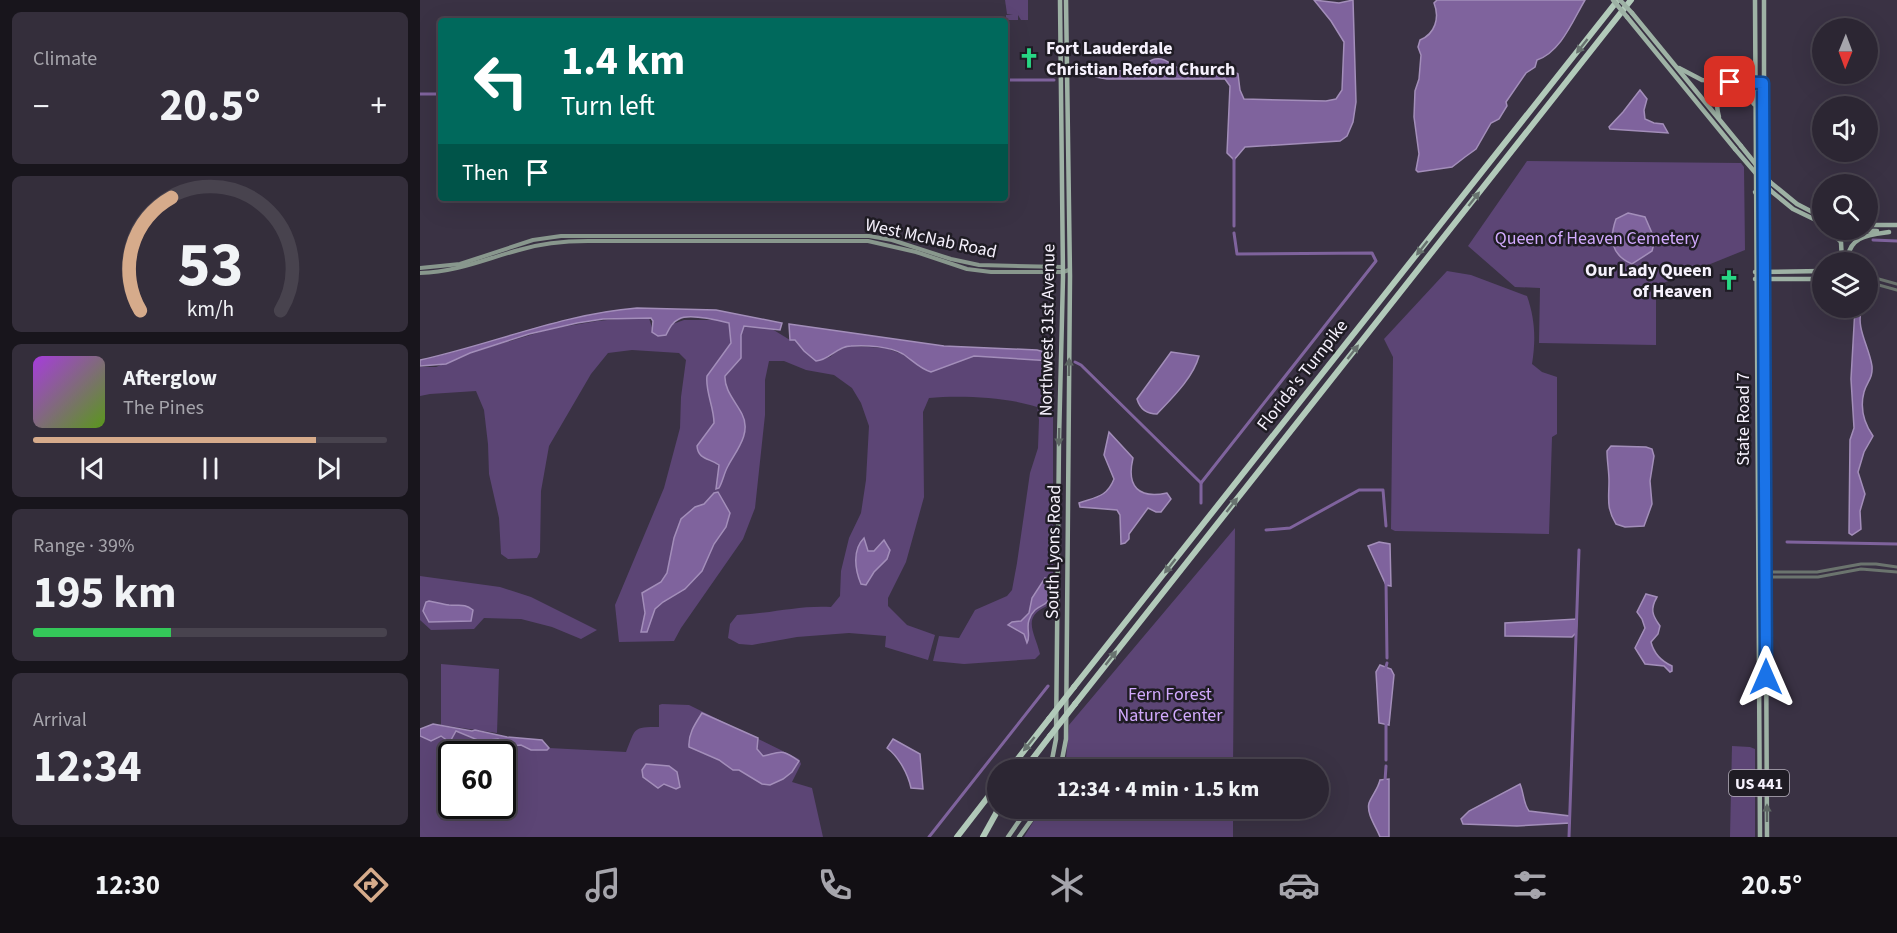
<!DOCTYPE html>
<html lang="en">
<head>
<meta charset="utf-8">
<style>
	:root { --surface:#2c2633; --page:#342e3b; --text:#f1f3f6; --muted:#a6a5ac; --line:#48434e; --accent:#d6ab8b }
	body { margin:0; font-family:"Source Sans 3",sans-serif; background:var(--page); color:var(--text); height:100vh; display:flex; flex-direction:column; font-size:22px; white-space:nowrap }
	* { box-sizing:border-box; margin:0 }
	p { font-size:20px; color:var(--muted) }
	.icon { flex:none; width:33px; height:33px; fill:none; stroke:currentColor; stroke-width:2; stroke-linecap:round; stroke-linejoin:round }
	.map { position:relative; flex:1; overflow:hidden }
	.side { display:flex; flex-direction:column; gap:12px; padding:12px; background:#18151c; width:420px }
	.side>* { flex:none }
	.guide { position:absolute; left:18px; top:18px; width:570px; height:183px; border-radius:6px; box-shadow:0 6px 24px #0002,0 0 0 2px var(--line); background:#00695c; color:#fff; overflow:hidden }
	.needle { width:39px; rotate:181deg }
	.fabs { position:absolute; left:1392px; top:18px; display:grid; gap:12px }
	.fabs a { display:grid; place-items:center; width:66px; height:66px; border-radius:50%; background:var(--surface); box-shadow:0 6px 24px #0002,0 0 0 2px var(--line); font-size:30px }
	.speed { position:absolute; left:18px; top:741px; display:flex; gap:12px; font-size:30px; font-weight:700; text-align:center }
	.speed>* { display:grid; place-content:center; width:78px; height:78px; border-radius:50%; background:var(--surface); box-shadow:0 6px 24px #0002,0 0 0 2px var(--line); line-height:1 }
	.speed .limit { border:3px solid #111; border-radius:9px; background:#fff; color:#111 }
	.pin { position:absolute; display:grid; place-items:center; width:51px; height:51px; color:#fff; margin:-26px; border-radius:12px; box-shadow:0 3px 9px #0006 }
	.me { position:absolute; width:66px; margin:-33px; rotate:0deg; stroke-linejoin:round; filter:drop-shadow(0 0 4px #0008) }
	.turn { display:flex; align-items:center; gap:21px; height:126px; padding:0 24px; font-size:27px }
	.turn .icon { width:78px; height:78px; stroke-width:2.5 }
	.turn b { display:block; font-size:42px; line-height:51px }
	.then { display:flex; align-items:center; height:57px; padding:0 24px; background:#0003; gap:12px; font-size:22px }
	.big { font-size:45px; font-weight:700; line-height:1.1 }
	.side .tile { flex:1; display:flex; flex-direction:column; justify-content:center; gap:9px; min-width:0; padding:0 21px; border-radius:9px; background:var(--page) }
	.side .dial { align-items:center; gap:0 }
	.dial svg { height:156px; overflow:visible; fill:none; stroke:var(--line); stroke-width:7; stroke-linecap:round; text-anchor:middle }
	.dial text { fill:var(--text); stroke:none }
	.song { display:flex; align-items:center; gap:18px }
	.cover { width:72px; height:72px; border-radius:9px; background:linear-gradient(135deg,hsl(280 70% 55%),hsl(90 70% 35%)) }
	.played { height:6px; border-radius:3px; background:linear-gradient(90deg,var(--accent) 80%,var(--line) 80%) }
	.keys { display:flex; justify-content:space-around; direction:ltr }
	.heat { display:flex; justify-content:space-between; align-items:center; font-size:33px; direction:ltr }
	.charge { height:9px; border-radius:4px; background:linear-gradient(90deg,#34c759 39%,var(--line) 0) }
	.trip { position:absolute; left:567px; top:759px; width:342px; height:60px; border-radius:30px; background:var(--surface); box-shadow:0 6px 24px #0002,0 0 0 2px var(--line); font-weight:700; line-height:60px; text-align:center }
	.dock { display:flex; height:96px; justify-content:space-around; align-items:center; background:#120f14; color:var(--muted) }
	.dock .icon { width:42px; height:42px }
	.dock .active { color:var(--accent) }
	.dock b { font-size:27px; color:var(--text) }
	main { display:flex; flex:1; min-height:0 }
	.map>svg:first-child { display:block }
</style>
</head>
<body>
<main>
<section class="side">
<div class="tile"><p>Climate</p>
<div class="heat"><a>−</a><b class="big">20.5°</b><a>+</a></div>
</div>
<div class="tile dial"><svg viewBox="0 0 100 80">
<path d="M14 69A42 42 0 1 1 86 69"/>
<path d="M14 69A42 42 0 0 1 30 11" stroke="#d6ab8b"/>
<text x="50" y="56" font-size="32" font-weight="700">53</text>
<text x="50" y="72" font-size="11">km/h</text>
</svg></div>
<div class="tile">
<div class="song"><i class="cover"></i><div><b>Afterglow</b><p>The Pines</p></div></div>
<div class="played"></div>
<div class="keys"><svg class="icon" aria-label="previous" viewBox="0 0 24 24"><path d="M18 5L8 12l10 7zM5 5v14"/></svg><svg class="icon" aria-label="pause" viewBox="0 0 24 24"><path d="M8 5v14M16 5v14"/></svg><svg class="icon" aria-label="next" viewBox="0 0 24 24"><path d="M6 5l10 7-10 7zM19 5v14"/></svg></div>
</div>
<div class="tile"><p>Range · 39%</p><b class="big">195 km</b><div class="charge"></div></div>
<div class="tile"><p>Arrival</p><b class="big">12:34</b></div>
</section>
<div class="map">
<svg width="1477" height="837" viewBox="0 0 1477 837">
	<rect width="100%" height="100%" fill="#3a3244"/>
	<!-- green -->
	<g fill="#5c4575" fill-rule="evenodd">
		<path d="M585,0h23v20h-7l-3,-5v5h-12v-5h7l-6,-1z"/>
		<rect x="225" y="16" width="38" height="5"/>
		<path d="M1107,161l214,2 3,4 1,83 -89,36v59l-117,-2 1,-55 -25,-1 -47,-41z"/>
		<path d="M1027,271l24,4 56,21c8,23 9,43 5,68l10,8 15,5v57l-5,3 -3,97 -154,-3 -4,-2 2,-172 -9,-18z"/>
		<path d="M218,317l11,1 4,13 31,-11h34l54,9 18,11h5l9,11 12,10 14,-4 12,-10 8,-1 36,2 18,7 23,16 20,-5 27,-10 78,5 1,38v191l-6,16c-26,11 -12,27 -7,48l-5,5 -71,5 -31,-3 6,-25 20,2 16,-28 32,-14 5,-6 5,-27 13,-90 8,-25 1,-28 -2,-13c-30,-10 -77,-12 -108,-9l-6,14 1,85 -18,65 -18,36v8l19,19 28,10 -7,25 -43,-13 1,-11 -37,-3 -52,4 -45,8 -13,-1 -11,-6 2,-14 7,-9c31,-1 62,-10 94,-8l9,-11 1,-25 8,-33 12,-25 5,-33 3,-54 -8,-23 -9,-15 -18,-13 -28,-5 -22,-9h-15l-4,19v35l-10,93 -12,31 -62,89 -7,13 -55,1 -4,-37 49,-117 16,-60 1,-31 5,-37 -7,-7 -47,-3 -24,3 -17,21 -42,72 -8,45 -1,61 -3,6 -29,1 -7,-5 -2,-36 -10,-44 -1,-30 -4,-34 -8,-19 -46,3 -10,2v-29h16l31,-13 83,-25 47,-8z"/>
		<path d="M815,528l-2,241 -172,1 5,-11 3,-34z"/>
		<path d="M0,576l80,11 31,10 66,33 -16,9 -29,-12 -31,-8 -37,-1 -10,11 -43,1 -11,-10z"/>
		<path d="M21,664l58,5 -2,64 -56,-8z"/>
		<path d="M242,704l27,1 110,54 2,5 -9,18 20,6 11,49h-403v-101l11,5 10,-5 4,3 10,-8 25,10 18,-2 13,7 10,-1 10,5h16l2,-2 77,4c10,-24 6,-25 33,-25v-22zM32,754h50v52h-50z"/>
		<path d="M1312,746l18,1 5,2v88h-25z"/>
		<path d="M621,809h192v28h-209z"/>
	</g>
	<!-- water -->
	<g fill="#7f639d" stroke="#a38eba" stroke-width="1.5">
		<path d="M894,0l25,3 14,-3 3,102 -3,20 -6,14 -7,5 -95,6 -11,13 -7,-7 3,-67 -5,-7h-118l-11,-2 -2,-2 2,-4 4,-1c11,0 29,3 38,-2 6,-2 11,-8 17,-9 12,-2 17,8 26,10l51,1 6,4 2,16 4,9 82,2 10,-2 6,-9 2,-48 -13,-21z"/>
		<path d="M1017,0h148c-12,20 -24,52 -48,60l-2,7 -9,6 -20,29 1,4 -8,13 -8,4 -15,26 -11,8 -13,10 -34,5 -2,-2 3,-16 -5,-37 1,-26 4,-12 2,-24 -3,-8 2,-7c15,-6 20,-22 14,-37z"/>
		<path d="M1220,90l7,9 -3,11 1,9 9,4 9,1 5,9 -58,-4 -1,-2 14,-15z"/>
		<path d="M1208,213l17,4 10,23 -3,11 -20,13c-21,-9 -23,-25 -16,-45z"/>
		<path d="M217,308l79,2 66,13 -2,7 -36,-4 -3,9v23l-16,18c-1,14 11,26 17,38 10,19 -6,37 -14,52 -4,7 -5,15 -9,22l-3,1 3,-24c-9,-7 -21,-5 -22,-19l17,-23c0,-16 -9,-32 -7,-47l24,-33 -2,-20c-12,-3 -40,-10 -50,-4 -7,3 -10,10 -13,16l-8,1 -6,-4 1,-11 -2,-3 -48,1 -26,4 -48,11 -59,19 -24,11 -26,2v-6c73,-16 142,-46 217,-52z"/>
		<path d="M1435,308h7c-7,19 7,38 10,58 1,13 -5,15 -8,26 -4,15 0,31 9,44l-9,16 -6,20 7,22 -5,17 1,18 -9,6 -3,-2 1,-93 4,-12 -3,-49z"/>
		<path d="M369,324l155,22 93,4 11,3 5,5 -1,3 -78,-5 -43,16c-11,-3 -19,-12 -28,-18 -14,-8 -37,-9 -52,-8 -14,0 -21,14 -35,15l-12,-10 -9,-11h-5z"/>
		<path d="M751,352l28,4c-6,22 -27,42 -42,58 -11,0 -17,-5 -20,-15z"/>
		<path d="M689,432l24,26c-7,29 6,41 34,35l4,6 -10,13h-5l-8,-4 -19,26v5l-4,4 -4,1 -1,-29 -3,-5 -37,-3 -1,-4c17,-6 28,-6 35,-24l-10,-24z"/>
		<path d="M1191,446l35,1 6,2 2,7 -4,25 2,23 -8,22 -19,1 -9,-3c-10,-16 -7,-26 -7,-43 0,-10 -2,-20 -2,-30z"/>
		<path d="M298,492l12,21 -4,14 -12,17 -12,27 -17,18 -22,13 -8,7 -8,23h-6l4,-19 -3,-20 19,-11 6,-9 7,-35 7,-19 14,-12 9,-3 10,-11z"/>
		<path d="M444,538l4,13h6l10,-11 6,10 -3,9 -13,13 -8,13 -5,-1c-6,-14 -9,-34 3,-46z"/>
		<path d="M959,542l11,2 1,42 -5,-1 -18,-39z"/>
		<path d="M625,578c3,4 7,18 3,23 -4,6 -14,4 -19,19 -3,8 2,16 -2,23l-3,-9 -16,-9 4,-3 9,-1 8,-8 3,-15z"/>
		<path d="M1226,594l11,3c-7,12 -5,18 3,29l-2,8 -7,8c3,12 10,19 21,24v5l-2,1 -6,-6 -19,-2 -10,-16 10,-20 -3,-9 -5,-7z"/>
		<path d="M9,601c6,1 13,3 20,4 11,1 15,-2 24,5l-2,11 -42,1 -6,-11 3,-9z"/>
		<path d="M1157,619l-1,14 -4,4 -67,-1v-13z"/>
		<path d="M960,665l11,4 3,6 -5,50 -10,-2 -3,-51z"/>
		<path d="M282,713l56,25 -1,11 6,7c18,-4 18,-8 36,5l-7,11 -9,7 -13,6 -8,-1 -23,-14h-6l-14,-10 -30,-13c-1,-13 6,-23 13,-34z"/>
		<path d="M13,724l39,7 3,-1 32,7 35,3 7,8 -2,2h-16l-10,-5 -10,1 -13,-7 -18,2 -24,-10 -5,9 -3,1 -7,-5 -10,5 -11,-5v-7z"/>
		<path d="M473,739l27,15 3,35 -12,-1c-3,-14 -12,-31 -24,-40z"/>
		<path d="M226,764l23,2 8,6 3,15 -4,2 -12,-5 -6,4 -15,-11 -1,-7z"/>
		<path d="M969,779v58h-9c-3,-9 -14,-23 -11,-34 3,-8 9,-14 11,-23z"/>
		<path d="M1100,784c4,9 3,19 9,27l41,5v7l-53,3 -54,-2 -2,-5 8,-8z"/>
	</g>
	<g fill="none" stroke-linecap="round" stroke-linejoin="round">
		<!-- canal -->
		<g stroke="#7f639d" stroke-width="3">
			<path d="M585,80h49"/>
			<path d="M0,94h21"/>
			<path d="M814,226v-67"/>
			<path d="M1453,240l24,1"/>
			<path d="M655,362l6,3 120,118v20"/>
			<path d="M781,483l175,-222 -4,-8 -135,1 -3,-21"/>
			<path d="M846,530l24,-2 69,-38h24l3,36"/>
			<path d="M1367,542l110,2"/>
			<path d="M966,581l1,77"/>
			<path d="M965,671l2,-8"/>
			<path d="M966,723v37"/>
			<path d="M965,781l1,-15"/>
			<path d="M509,837l119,-151"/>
			<path d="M1149,837l10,-287"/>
		</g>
		<!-- tertiary -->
		<g stroke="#6b746e" stroke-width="3">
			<path d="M1448,276l29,8"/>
			<path d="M1448,282l29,8"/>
			<path d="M1339,572h58l44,-8h15l21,3"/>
			<path d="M1339,577h59l43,-8 36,3"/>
		</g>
		<!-- secondary -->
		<g stroke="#88978d" stroke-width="4">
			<path d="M0,268l40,-4 73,-24 28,-4h308l23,4 59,19 28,6 84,2"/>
			<path d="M0,273c37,-1 65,-14 99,-23 23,-7 46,-9 69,-9h280l48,11 51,17 24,3h72l6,-2"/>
		</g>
		<!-- primary -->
		<g stroke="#9eb2a5" stroke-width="4.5">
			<path d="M1335,0l5,837"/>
			<path d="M1344,0v174"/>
			<path d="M1212,13l109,133"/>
			<path d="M1207,17l108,132"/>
			<path d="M1259,68l23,12 61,3"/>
			<path d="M1313,88l11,4 10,12"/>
			<path d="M1299,117c-10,-35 21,-31 44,-29"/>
			<path d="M1350,182l27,22 25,13"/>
			<path d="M1344,183l3,654"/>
			<path d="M1351,191l22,18 29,14"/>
			<path d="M1335,192l4,6 3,13"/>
			<path d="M1448,225h29"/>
			<path d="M1410,230l11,12 1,20"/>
			<path d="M1430,230l27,1"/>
			<path d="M1427,262c2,-26 20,-27 42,-30"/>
			<path d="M1335,272l67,-1"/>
			<path d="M1335,279h67"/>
			<path d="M630,770l6,-31 3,-299 4,-163 -3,-277"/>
			<path d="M640,770l6,-31 4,-463 -4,-276"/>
			<path d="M588,837l20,-29"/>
			<path d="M599,837l21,-29"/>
		</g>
		<!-- motorway -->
		<g stroke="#b2caba" stroke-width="6">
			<path d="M654,687l544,-687"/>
			<path d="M655,704l556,-704"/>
			<path d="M589,770l40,-51"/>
			<path d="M604,770l26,-34"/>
			<path d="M537,837l41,-53"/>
			<path d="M563,837l16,-29"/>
		</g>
		<!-- primary-bridge -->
		<g stroke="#9eb2a5" stroke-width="4.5">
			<path d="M1193,0l14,17"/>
			<path d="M1200,0l12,13"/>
			<path d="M1321,146l29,36"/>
			<path d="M1315,149l36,42"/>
		</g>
		<!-- motorway-bridge -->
		<g stroke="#b2caba" stroke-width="6">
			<path d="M629,719l25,-32"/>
			<path d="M630,736l25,-32"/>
		</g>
	</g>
	<!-- one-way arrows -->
	<defs><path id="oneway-solid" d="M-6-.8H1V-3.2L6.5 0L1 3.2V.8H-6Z" transform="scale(1.5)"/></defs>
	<g fill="#68736f">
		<use href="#oneway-solid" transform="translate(1162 46) rotate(128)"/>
		<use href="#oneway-solid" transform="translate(1054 199) rotate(-52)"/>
		<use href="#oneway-solid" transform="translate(1002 248) rotate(128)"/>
		<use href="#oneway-solid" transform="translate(933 352) rotate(-52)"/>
		<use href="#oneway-solid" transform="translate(812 505) rotate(-52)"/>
		<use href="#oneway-solid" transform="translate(750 566) rotate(128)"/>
		<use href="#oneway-solid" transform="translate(691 658) rotate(-52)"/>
		<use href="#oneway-solid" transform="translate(609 744) rotate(129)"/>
	</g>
	<g fill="#5e6764">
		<use href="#oneway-solid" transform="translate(649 367) rotate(-89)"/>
		<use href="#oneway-solid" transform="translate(639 437) rotate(91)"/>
		<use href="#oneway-solid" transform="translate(1347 813) rotate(-90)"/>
	</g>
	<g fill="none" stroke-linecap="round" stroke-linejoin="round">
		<!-- route casing -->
		<g stroke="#114b97" stroke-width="15">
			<path id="route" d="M1310,82l33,1 3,594"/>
		</g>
		<!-- route -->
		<use href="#route" stroke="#1a73e8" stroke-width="10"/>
	</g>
	<!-- icons -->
	<defs>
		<g id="church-bare" transform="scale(1.62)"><path d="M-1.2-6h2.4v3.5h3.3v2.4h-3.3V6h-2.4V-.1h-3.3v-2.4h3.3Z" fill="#28d885" stroke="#1f1c24" stroke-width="2.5" paint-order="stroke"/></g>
	</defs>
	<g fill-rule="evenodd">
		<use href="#church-bare" x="609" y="58"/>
		<use href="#church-bare" x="1309" y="280"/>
	</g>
	<g text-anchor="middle" stroke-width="5" stroke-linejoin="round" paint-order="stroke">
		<!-- shield labels -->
		<rect fill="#1f1c24" stroke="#b6b1bc" stroke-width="1.5" x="1309" y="770" width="60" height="26" rx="4.5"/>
		<g font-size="16" font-weight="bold" fill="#f6f1fd">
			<text x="1339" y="789">US 441</text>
		</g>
		<!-- poi labels -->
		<g font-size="18" font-weight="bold" fill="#f6f1fd" stroke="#1f1c24" text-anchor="start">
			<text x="626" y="54">Fort Lauderdale<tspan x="626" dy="21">Christian Reford Church</tspan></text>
			<text x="1292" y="276" text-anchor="end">Our Lady Queen<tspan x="1292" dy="21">of Heaven</tspan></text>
		</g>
		<!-- street labels -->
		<g font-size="18" fill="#f6f1fd" stroke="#1f1c24">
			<text transform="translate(511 238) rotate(12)" y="6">West McNab Road</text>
			<text transform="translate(627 330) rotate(-89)" y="6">Northwest 31st Avenue</text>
			<text transform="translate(882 375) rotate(-52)" y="6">Florida's Turnpike</text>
			<text transform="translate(1323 419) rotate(-90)" y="6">State Road 7</text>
			<text transform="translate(633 552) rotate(-89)" y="6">South Lyons Road</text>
		</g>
		<!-- park labels -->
		<g font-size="18" fill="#d2aafe" stroke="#1f1c24">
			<text x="1177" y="244">Queen of Heaven Cemetery</text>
			<text x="750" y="700">Fern Forest<tspan x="750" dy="21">Nature Center</tspan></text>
		</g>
	</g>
</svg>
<div class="fabs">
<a><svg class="needle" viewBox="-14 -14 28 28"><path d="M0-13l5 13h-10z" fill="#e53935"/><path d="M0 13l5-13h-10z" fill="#a6a5ac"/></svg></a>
<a><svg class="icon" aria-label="sound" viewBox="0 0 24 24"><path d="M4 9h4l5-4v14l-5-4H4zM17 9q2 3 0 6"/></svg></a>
<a><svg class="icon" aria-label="search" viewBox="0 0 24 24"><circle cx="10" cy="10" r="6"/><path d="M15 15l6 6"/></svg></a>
<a><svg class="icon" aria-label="layers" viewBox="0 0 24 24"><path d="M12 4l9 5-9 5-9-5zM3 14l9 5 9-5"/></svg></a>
</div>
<div class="speed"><div class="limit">60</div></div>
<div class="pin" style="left:1310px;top:82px;background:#d93025"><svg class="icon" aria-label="arrive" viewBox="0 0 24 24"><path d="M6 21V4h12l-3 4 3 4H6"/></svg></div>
<svg class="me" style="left:1346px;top:677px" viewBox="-20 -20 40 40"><path d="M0-17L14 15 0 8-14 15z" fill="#1a73e8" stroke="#fff" stroke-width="4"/></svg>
<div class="trip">12:34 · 4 min · 1.5 km</div>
<div class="guide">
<div class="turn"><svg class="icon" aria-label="left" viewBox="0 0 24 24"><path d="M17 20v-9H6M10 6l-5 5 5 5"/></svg><div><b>1.4 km</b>Turn left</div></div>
<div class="then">Then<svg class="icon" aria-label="arrive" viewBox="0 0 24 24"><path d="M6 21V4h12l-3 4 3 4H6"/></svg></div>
</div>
</div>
</main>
<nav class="dock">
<b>12:30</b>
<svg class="icon active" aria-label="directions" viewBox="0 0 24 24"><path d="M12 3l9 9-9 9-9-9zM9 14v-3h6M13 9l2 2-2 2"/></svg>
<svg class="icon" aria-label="music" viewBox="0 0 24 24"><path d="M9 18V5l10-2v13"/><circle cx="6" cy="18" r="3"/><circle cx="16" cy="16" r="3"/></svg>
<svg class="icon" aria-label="phone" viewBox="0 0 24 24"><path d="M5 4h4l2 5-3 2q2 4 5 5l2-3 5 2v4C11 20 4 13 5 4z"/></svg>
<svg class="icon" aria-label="climate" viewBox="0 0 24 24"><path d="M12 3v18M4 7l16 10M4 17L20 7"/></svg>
<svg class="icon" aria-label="car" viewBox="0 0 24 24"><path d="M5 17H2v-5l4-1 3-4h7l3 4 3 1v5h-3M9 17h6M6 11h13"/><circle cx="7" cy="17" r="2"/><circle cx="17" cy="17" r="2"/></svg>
<svg class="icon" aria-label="filters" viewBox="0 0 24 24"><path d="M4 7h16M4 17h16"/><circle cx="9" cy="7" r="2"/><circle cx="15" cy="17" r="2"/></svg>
<b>20.5°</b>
</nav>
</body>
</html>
